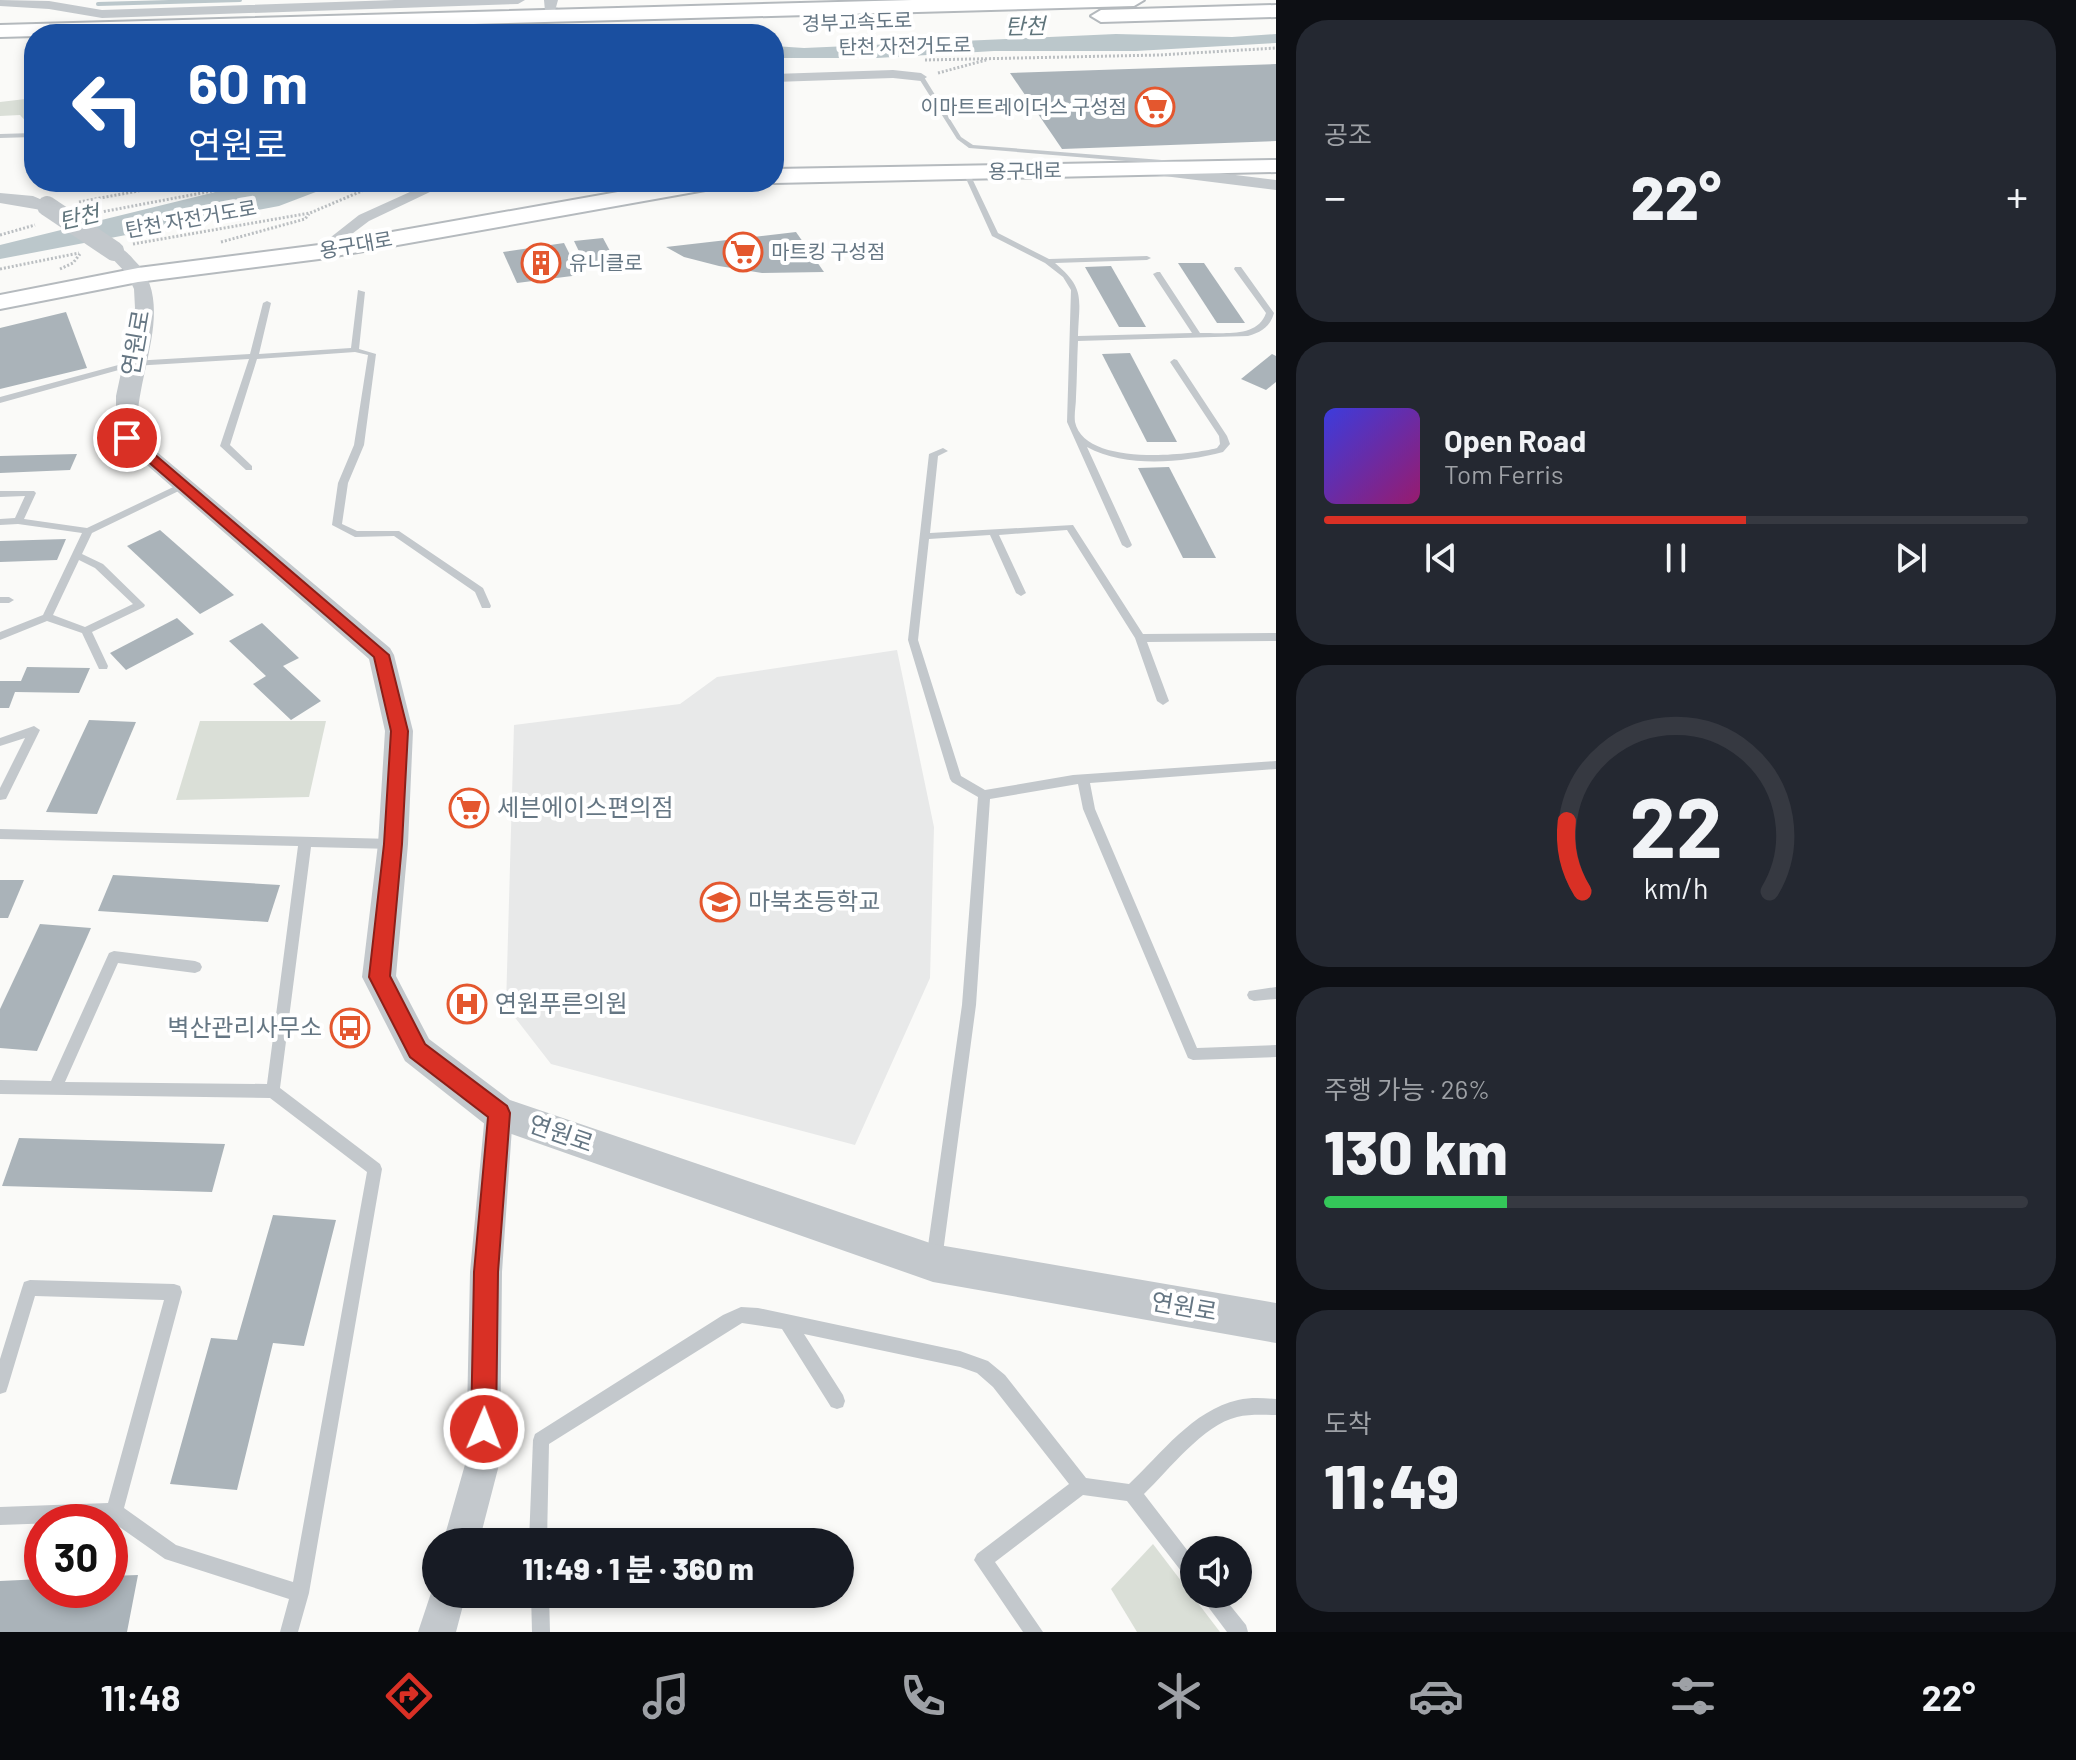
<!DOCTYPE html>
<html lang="ko">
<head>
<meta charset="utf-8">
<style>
	:root { --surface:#171b24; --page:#242831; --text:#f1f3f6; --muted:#9ea1a6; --line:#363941; --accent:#d93025 }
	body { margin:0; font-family:Barlow,"Noto Sans KR",sans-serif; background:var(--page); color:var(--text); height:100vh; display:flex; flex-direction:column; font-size:30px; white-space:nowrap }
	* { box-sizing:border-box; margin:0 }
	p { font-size:26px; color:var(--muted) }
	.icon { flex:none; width:44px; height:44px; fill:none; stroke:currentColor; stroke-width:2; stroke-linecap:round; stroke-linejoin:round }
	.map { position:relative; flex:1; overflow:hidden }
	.side { display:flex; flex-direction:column; gap:20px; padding:20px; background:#0d0f14; width:800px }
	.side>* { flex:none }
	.guide { position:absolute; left:24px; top:24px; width:760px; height:168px; border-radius:32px; box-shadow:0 4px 12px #0003; background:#1a4fa0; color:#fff; overflow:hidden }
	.tools { position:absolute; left:1180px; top:1536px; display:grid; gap:16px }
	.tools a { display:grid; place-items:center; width:72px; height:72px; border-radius:50%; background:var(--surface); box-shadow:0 4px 12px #0003; font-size:40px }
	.speed { position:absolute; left:24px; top:1504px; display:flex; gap:16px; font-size:40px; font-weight:700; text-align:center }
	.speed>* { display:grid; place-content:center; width:104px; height:104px; border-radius:50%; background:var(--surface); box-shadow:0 4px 12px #0003; line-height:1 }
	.speed .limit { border:12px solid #d22; background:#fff; color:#111 }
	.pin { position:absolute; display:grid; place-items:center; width:68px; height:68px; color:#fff; margin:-34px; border:4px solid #fff; border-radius:50%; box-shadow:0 2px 8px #0007 }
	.me { position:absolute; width:88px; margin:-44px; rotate:1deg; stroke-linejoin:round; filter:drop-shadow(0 0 6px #0008) }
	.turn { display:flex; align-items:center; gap:28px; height:168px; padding:0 32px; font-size:36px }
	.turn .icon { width:104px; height:104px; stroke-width:2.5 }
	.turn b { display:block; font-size:56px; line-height:68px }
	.big { font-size:60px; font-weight:800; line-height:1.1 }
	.side .widget { flex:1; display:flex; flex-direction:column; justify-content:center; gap:12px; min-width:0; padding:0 28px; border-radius:32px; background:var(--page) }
	.side .dial { align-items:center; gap:0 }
	.dial svg { height:208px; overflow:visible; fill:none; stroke:var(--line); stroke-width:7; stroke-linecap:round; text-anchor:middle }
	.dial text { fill:var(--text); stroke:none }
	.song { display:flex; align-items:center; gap:24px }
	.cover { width:96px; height:96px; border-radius:12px; background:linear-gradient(135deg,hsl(240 70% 55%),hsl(320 70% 35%)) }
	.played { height:8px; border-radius:4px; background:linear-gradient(90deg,var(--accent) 60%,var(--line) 60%) }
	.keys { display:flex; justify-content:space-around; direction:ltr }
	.heat { display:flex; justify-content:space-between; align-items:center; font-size:44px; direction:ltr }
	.charge { height:12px; border-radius:6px; background:linear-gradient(90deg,#34c759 26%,var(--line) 0) }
	.trip { position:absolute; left:422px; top:1528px; width:432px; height:80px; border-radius:40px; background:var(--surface); box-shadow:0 4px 12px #0003; font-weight:800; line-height:80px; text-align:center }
	.dock { display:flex; height:128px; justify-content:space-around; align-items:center; background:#090b0e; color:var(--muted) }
	.dock .icon { width:56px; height:56px }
	.dock .selected { color:var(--accent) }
	.dock b { font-size:36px; color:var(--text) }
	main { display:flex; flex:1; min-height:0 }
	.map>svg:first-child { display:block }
</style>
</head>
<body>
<main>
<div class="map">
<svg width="1276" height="1632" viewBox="0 0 1276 1632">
	<rect width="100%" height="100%" fill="#fafaf8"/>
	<!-- built -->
	<path fill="#e8e9e9" d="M897,650l37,177 -4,151 -75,167 -304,-81 -45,-58 8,-281 166,-21 37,-27z"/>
	<!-- green -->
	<g fill="#dadfd7">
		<path d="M34,98v32l-14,-15 -20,1v-14z"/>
		<path d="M200,721h126l-17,76 -133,3z"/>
		<path d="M1153,1544l67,88h-83l-26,-43z"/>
	</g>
	<!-- water -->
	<g fill="#bbc7cb">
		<path d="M1116,34l116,3 44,-3v9l-140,8h-142l-117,7h-103v-12l30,2z"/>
		<path d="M256,182h86l-63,24 -279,53v-14z"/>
	</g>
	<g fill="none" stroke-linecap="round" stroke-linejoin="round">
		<!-- stream -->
		<path stroke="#bbc7cb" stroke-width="4" d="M98,4l142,-4"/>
	</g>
	<!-- building -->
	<g fill="#aab3b9">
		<path d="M1276,64v77l-214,8 -52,-76z"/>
		<path d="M796,232l28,40 -62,1 -43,-7 -35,-9 -18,-10z"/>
		<path d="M603,238l14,26 -31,2 -12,-25z"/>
		<path d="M564,243l16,32 -63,8 -14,-31z"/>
		<path d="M1178,263h26l41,60h-28z"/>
		<path d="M1111,266l35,61h-27l-34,-60z"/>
		<path d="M66,312l21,56 -87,21v-61z"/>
		<path d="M1130,353l47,89h-30l-45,-88z"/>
		<path d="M1272,354l4,2v26l-10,8 -25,-11z"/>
		<path d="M77,454l-7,16 -70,3v-17z"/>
		<path d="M1169,467l47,91h-33l-45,-90z"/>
		<path d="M160,530l74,65 -34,19 -73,-68z"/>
		<path d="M66,539l-9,21 -57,2v-21z"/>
		<path d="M177,618l17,16 -68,36 -16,-17z"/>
		<path d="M262,623l37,35 -16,8 38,35 -30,19 -38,-36 13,-8 -37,-35z"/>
		<path d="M27,667l63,1 -11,25 -64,-1 -6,16h-9v-27h21z"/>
		<path d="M89,720l47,2 -39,92 -51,-2z"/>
		<path d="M113,875l167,10 -12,37 -170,-11z"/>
		<path d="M0,880h24l-16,38h-8z"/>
		<path d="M40,924l51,4 -54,123 -37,-3v-39z"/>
		<path d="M19,1138l206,6 -13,48 -210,-6z"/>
		<path d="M273,1215l63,5 -32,126 -31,-3 -36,147 -67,-6 41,-146 26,2z"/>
		<path d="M138,1575l-11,57h-127v-51l42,-2v11h68v-14z"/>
	</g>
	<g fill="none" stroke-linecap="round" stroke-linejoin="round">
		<!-- tertiary-tunnel -->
		<path stroke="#d5d9db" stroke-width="15" stroke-dasharray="15 8" stroke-linecap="butt" d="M550,8l3,26"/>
		<!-- primary casing -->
		<g stroke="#b5babe" stroke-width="4">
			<g id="primary">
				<path d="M1276,160v12l-502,11 -2,-1 2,-13z"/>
				<path d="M674,182h48l-11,7 -392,70 -181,23 -138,27v-14l138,-27 181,-23z"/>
			</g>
		</g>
		<!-- motorway casing -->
		<g stroke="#b4b9bd" stroke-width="4">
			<g id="motorway">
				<path d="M912,0h232l-10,6 -1134,31v-12z"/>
				<path d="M1276,5v12l-175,5 -10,-6 10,-6z"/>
			</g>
		</g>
		<!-- path -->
		<g stroke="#bbbfc2" stroke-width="3" stroke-dasharray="2 2" stroke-linecap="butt">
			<path d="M925,60l234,-5 117,-7"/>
			<path d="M938,73l48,-13"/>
			<path d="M79,202l107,-20"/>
			<path d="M96,213l164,-31"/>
			<path d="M0,235l35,-10"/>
			<path d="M221,242l84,-23 4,-5"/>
			<path d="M133,244l177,-31 73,-31"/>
			<path d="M0,269l79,-16"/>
			<path d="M60,269l13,-6 7,-9"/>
		</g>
		<!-- service -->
		<g fill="#c3c8cc" fill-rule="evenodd">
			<path d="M921,75l3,2 37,60 12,8 214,17 3,2 -3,2 -218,-18 -12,-9 -39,-62z"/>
			<path d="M34,133v4l-34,1v-4z"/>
			<path d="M966,170l3,2 29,61 51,26 98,-3 4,2 -4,2 -92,3c31,26 24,36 23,73l114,-3 -39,-59 4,-2h3l40,61c22,-1 57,6 66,-20l-32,-44 1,-2h6l33,46c-4,14 -13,19 -26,23l-170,5c-1,19 -1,38 -2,56 0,8 -2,17 -1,25 9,44 111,34 142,26l3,-4 -1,-8 -49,-74 4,-3 3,1 50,76 3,8 -7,8c-41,11 -97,16 -136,-5l45,98 -2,2 -3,1 -5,-3 -55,-123 4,-132 -8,-13 -18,-14 -53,-27 -29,-64z"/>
			<path d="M358,290l7,2 -6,57 17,5 -12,91 -16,38 -6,41 15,7h42l84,57 8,18 -1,2h-8l-7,-16 -81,-56 -39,1 -23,-12 6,-42 16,-38 14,-90 -13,-3 -98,7 -27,86 22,21v4h-6l-26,-24 29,-87 -116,7 -133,37v-6l133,-36 117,-7 13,-51 4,-2 4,2 -12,51 92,-6z"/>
			<path d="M943,448l5,3 -10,5 -8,77 143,-8 70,109 133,-1v8l-129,1 22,59 -6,4 -6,-4 -22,-63 -68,-108 -68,5 27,58 -5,3 -5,-3 -26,-58 -61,4 -11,101 43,136 24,14 88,-15 203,-14v8l-186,14 5,26 102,239 79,-3v12l-83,3 -5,-2 -105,-249 -5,-25 -88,15 -14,206 -34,255 -3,5 -5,3 -5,-3 -3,-5 36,-255 16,-208 -26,-15 -2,-3 -42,-139 21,-186z"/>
			<path d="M186,481l3,1v4l-97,47 -10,21 21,10 42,41 -1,2 -52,25 16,34 -1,3h-8l-17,-36 -35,-12 -47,19v-8l43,-17 39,-82 -64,-9 -18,1v-6l15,-1 10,-22 -25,1v-6h34l2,2 -12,26 63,9zM79,560l16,8 38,36 -48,23 -32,-12z"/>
			<path d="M0,597h9l5,3 -5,3h-9z"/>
			<path d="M34,726l6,4 -34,69 -6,1v-12l25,-50 -25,8v-8z"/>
			<path d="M0,829l393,10 4,2 2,3 -2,3 -4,2 -82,-2 -31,241 100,76 2,5 -73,424 -11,39h-18l9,-33 -124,-40 -54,-38 -111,4v-18l108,-4 56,-203 -129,-4 -27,90 -2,6 -6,2v-35l22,-71 2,-6 6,-2 144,4 6,2 2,6 -58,216 52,37 117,37 74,-410 -97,-74 -270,-4v-14l51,1 58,-128 5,-2 81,10 5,2 2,4 -2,4 -5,2 -77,-10 -53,119 202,2 31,-238 -298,-7z"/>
			<path d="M1276,987v12l-22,2 -5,-2 -2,-4 2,-4z"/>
			<path d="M741,1307l17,1 202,43 28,10 17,14 81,103 43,6c32,-30 64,-74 109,-84 13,-3 25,-2 38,-1v16c-13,0 -26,-1 -39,2 -34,8 -68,53 -93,77l50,65v24l-6,-3 -61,-79 -44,-6 -88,67 48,70h-20l-49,-72 3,-6 92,-70 -76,-97 -16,-14 -17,-6 -156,-33 39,61 2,6 -2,6 -6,2 -6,-2 -49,-78 -40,-6 -193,121 -2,98h-18l4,-102 2,-6 188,-119z"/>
			<path d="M531,1594h18l1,38h-18z"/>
			<path d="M1200,1594h21l25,31 2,7h-21l-24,-32z"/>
		</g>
		<!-- minor -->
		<g fill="#c3c8cc" fill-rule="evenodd">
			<path d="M893,70l28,3 6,4 -6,4 -28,-3 -119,4v-8z"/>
			<path d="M432,182h19l-82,39 -45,34h-10l-2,-3 47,-37z"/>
			<path d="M499,1099l10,4 4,10 -11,159 -2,189 -21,81h-36l23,-81 4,-189 15,-159 4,-10z"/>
			<path d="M435,1581l1,13h30l-10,38h-38z"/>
		</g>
		<!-- tertiary -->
		<g fill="#c3c8cc" fill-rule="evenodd">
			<path d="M0,0l49,1 53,9 293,-10h130l-7,4 -416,14 -53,-9 -49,-3z"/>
			<path d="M544,0h14l-3,11h-10z"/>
			<path d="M1146,164l130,16v10l-136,-17 -3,-4z"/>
			<path d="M0,193l33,3 23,10 -9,5 -47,-8z"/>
			<path d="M114,245c9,3 14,8 20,15 46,44 -3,120 4,176l252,212 4,7 19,76 -5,113 -12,132 33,63 81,61 423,144 343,59v40l-343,-61 -447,-157 -81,-64 -43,-84 16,-133 7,-113 -16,-72 -253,-221v-42l19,-88 -1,-19 -7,-15 -22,-23z"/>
		</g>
		<!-- primary -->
		<use href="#primary" fill="#fff" fill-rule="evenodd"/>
		<!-- motorway -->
		<use href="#motorway" fill="#fff" fill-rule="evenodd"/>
		<!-- tertiary-bridge -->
		<path stroke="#c3c8cc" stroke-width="20" d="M47,206l67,45"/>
	</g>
	<!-- route -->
	<path fill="#d93025" stroke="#8d1f18" stroke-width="2" d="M123,435h9l257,220 19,76 -6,113 -12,132 35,68 82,62 3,7 -12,159 -2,157 -3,9 -9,4 -9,-4 -4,-9 3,-157 14,-155 -78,-60 -41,-80 15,-133 7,-113 -17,-74 -251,-217z"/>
	<!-- icons -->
	<defs>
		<g id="supermarket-ring" transform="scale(2)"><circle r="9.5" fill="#fff" stroke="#e4572e" stroke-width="1.5"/><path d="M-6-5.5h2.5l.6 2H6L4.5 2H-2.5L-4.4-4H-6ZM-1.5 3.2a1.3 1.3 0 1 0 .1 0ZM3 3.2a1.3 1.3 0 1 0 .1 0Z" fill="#e4572e"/></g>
		<g id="building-ring" transform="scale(2)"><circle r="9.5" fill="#fff" stroke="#e4572e" stroke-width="1.5"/><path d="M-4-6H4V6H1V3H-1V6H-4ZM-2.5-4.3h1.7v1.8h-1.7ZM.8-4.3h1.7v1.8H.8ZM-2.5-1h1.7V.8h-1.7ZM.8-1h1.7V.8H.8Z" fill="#e4572e"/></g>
		<g id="school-ring" transform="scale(2)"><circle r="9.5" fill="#fff" stroke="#e4572e" stroke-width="1.5"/><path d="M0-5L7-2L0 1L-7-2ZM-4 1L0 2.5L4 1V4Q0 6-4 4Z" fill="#e4572e"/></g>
		<g id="hospital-ring" transform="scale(2)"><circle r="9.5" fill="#fff" stroke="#e4572e" stroke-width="1.5"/><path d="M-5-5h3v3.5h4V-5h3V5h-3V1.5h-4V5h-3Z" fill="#e4572e"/></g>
		<g id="bus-ring" transform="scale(2)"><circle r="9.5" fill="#fff" stroke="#e4572e" stroke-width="1.5"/><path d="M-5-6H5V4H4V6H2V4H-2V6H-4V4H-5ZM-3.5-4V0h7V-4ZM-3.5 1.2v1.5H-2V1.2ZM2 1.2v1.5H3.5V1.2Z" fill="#e4572e"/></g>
	</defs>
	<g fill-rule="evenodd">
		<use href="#supermarket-ring" x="1155" y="107"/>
		<use href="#supermarket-ring" x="743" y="252"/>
		<use href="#building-ring" x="541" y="263"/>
		<use href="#supermarket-ring" x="469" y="808"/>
		<use href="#school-ring" x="720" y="902"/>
		<use href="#hospital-ring" x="467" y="1004"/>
		<use href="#bus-ring" x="350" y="1028"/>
	</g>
	<g text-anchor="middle" stroke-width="8" stroke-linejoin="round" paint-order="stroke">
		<!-- far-street labels -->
		<g font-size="20" fill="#657683" stroke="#fff">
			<text transform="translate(857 22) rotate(-2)" y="7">경부고속도로</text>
			<text transform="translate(905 46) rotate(-1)" y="7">탄천 자전거도로</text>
			<text transform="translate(1025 171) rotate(-1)" y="7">용구대로</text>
			<text transform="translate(191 219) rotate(-10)" y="7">탄천 자전거도로</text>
			<text transform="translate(356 245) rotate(-10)" y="7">용구대로</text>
		</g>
		<!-- far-poi labels -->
		<g font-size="20" fill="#657683" stroke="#fff" text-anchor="start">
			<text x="1127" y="114" text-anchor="end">이마트트레이더스 구성점</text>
			<text x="771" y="259">마트킹 구성점</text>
			<text x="569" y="270">유니클로</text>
		</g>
		<!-- far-water labels -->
		<g font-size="22" font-style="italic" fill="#60757c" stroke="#fff">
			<text transform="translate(1025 26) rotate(-1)" y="8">탄천</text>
			<text transform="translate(79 217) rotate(-13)" y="8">탄천</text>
		</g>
		<!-- street labels -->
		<g font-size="24" fill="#657683" stroke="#fff">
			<text transform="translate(136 343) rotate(-80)" y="8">연원로</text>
			<text transform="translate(561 1134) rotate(19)" y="8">연원로</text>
			<text transform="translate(1184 1307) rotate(10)" y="8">연원로</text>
		</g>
		<!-- poi labels -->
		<g font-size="24" fill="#657683" stroke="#fff" text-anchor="start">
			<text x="497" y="816">세븐에이스편의점</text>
			<text x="748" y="910">마북초등학교</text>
			<text x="495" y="1012">연원푸른의원</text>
			<text x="322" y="1036" text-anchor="end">벽산관리사무소</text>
		</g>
	</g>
</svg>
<div class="tools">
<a><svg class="icon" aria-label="sound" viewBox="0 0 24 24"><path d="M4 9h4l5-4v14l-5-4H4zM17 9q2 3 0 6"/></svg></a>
</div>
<div class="speed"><div class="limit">30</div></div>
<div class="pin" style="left:127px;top:438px;background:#d93025"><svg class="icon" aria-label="arrive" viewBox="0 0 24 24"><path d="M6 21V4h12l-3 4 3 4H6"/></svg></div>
<svg class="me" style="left:484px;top:1429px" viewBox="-20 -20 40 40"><circle r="17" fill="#d93025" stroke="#fff" stroke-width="3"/><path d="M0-11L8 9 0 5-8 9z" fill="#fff"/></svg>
<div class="trip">11:49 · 1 분 · 360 m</div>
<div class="guide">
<div class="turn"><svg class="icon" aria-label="left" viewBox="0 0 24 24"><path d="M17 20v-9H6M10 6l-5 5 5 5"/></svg><div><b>60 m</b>연원로</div></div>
</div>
</div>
<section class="side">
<div class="widget"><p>공조</p>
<div class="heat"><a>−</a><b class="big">22°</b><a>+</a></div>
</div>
<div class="widget">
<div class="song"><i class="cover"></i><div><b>Open Road</b><p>Tom Ferris</p></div></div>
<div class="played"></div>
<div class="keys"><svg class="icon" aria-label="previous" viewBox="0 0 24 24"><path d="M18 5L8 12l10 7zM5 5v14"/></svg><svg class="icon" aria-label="pause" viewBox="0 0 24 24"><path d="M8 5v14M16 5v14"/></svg><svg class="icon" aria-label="next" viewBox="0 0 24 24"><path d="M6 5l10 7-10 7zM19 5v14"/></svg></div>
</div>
<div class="widget dial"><svg viewBox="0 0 100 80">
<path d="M14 69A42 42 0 1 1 86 69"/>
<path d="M14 69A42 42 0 0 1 8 42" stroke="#d93025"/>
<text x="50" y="56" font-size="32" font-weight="700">22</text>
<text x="50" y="72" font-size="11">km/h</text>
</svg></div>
<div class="widget"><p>주행 가능 · 26%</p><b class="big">130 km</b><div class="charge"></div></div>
<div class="widget"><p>도착</p><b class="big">11:49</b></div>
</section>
</main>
<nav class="dock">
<b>11:48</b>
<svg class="icon selected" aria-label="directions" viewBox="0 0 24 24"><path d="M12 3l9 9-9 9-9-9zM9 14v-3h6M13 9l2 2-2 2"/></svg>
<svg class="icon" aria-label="music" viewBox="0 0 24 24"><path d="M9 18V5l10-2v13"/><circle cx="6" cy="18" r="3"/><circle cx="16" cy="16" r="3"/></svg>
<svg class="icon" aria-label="phone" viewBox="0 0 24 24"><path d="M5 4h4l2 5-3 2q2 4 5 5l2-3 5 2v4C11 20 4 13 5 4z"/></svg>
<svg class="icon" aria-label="climate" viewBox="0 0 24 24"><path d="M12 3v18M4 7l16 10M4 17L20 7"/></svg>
<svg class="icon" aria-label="car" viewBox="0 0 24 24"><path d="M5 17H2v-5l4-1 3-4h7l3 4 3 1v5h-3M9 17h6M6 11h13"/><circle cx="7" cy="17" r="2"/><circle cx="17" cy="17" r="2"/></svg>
<svg class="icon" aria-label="filters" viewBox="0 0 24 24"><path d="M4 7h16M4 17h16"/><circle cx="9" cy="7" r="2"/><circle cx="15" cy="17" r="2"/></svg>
<b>22°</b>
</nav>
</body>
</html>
